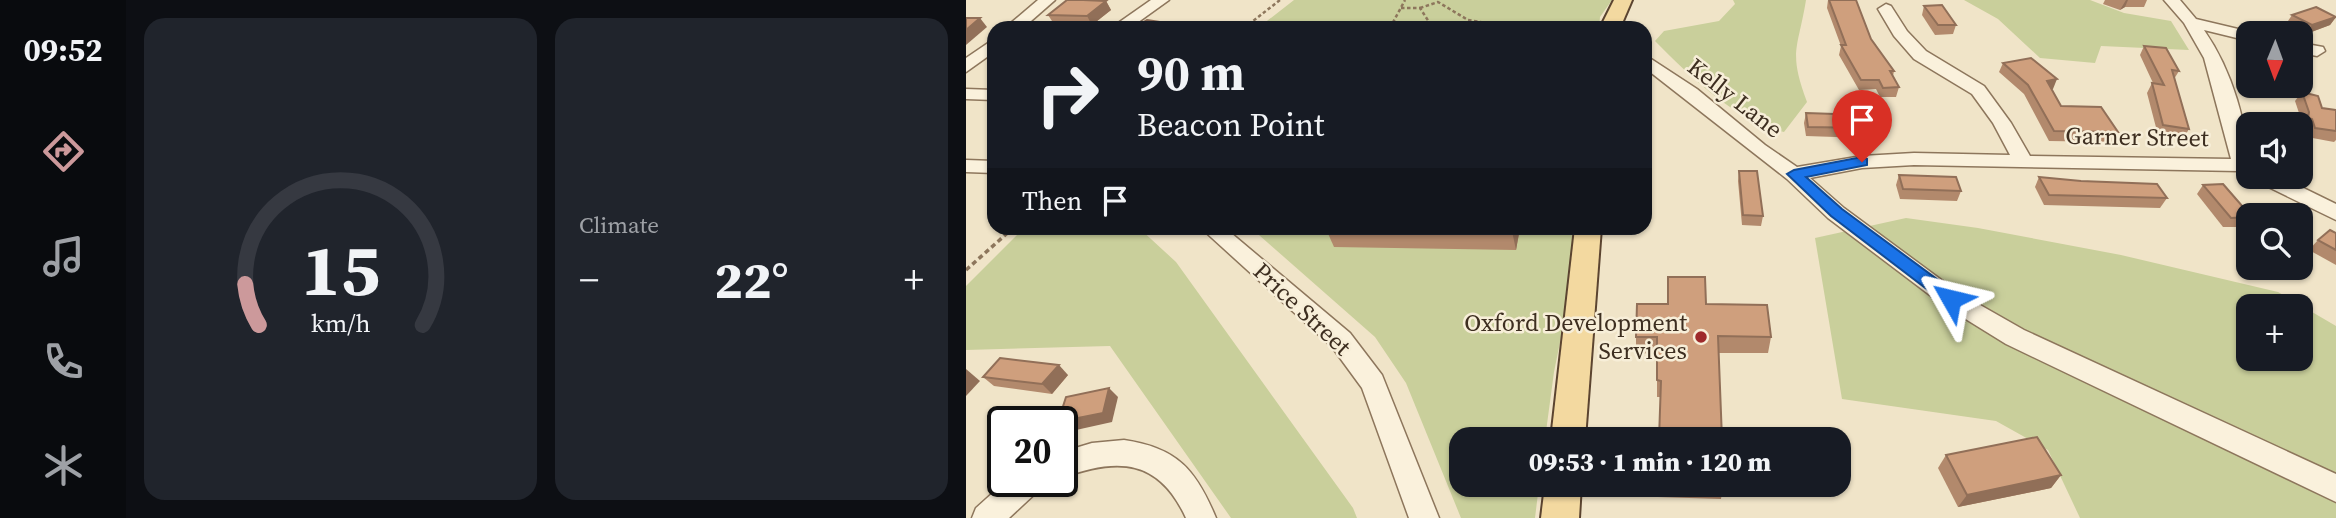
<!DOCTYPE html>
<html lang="en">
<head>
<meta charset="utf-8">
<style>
	:root { --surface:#171b24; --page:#20242c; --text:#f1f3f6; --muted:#9ea1a6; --line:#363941; --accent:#cc999b }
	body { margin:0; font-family:"Source Serif 4",serif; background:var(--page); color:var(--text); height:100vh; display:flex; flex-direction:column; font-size:26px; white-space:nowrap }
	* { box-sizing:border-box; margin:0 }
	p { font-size:23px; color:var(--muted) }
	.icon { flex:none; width:38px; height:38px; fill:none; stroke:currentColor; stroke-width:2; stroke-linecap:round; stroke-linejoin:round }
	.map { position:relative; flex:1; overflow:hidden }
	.sheet { display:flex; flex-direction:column; gap:18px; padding:18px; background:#0d0f14; width:840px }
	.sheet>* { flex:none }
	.hud { position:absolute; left:21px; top:21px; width:665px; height:214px; border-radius:21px; box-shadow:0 2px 5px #0004; background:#171b24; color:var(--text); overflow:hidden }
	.needle { width:46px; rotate:181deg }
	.buttons { position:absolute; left:1270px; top:21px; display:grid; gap:14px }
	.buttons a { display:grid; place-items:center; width:77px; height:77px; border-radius:14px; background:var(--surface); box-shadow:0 2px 5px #0004; font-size:35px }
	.speed { position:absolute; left:21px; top:406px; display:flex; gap:14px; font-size:35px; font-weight:700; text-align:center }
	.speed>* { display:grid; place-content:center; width:91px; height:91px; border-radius:50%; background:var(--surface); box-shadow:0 2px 5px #0004; line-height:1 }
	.speed .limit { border:4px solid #111; border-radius:10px; background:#fff; color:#111 }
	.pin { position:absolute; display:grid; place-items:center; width:60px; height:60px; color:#fff; margin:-72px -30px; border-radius:50% 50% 50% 0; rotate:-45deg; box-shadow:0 0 7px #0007 }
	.pin .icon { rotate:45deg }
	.me { position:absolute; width:77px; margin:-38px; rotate:307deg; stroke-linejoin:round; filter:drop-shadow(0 0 5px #0008) }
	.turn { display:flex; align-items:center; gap:24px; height:147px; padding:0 35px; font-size:32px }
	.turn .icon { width:91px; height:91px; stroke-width:2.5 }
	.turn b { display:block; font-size:49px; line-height:60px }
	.then { display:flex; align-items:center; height:66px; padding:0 35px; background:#0003; gap:14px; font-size:26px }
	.big { font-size:52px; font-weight:800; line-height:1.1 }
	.sheet .tile { flex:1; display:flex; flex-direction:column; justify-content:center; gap:10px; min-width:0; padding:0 24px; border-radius:21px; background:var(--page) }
	.sheet .dial { align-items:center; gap:0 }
	.dial svg { height:182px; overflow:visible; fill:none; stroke:var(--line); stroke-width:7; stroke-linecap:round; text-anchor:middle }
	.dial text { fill:var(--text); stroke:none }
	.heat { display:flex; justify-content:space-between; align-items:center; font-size:38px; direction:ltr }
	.sheet .tiles { flex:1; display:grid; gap:18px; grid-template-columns:repeat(2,1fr) }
	.trip { position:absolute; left:483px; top:427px; width:402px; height:70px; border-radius:21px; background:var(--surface); box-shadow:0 2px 5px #0004; font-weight:800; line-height:70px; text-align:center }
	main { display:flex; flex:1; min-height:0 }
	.tab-bar { display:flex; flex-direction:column; width:126px; justify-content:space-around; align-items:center; background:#090b0e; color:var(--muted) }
	.tab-bar .icon { width:49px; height:49px }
	.tab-bar .active { color:var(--accent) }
	.tab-bar b { font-size:32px; color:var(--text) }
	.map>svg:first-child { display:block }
</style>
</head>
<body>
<main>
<nav class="tab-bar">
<b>09:52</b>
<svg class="icon active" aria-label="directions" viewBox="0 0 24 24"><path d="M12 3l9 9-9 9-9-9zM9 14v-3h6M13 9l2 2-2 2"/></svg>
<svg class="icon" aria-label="music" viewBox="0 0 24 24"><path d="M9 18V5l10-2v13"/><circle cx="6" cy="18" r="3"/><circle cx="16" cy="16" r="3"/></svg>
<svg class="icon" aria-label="phone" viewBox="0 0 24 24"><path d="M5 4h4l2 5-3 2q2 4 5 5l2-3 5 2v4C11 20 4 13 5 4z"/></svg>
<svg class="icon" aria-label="climate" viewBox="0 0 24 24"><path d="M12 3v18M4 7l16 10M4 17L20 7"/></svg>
</nav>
<section class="sheet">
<div class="tiles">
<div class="tile dial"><svg viewBox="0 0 100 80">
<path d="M14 69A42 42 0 1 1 86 69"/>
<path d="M14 69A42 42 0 0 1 8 51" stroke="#cc999b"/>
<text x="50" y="56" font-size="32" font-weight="700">15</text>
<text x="50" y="72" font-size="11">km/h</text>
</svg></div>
<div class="tile"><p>Climate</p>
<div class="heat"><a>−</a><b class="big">22°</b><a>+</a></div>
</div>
</div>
</section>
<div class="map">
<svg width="1370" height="518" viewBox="0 0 1370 518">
	<rect width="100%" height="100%" fill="#f0e4c8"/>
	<!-- green -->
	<g fill="#c9cf9b" fill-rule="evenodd">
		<path d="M328,0h318l-12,17 -1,11h-341z"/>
		<path d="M767,0h73c-8,50 -18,51 1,102l-23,30c-49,-11 -94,-56 -129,-91l9,-10 55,-10 16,-17z"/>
		<path d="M998,0h126l34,13 47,8 18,29 -88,-4 -6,17 -55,-5 -42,-39z"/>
		<path d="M940,218l72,10 143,27 157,37 58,34v192h-256l-32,-68 -52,-29 -154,-22 -27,-161zM1283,306h52v53h-52z"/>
		<path d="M58,228h115l37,34 177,246 4,10h-126l-121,-172 -144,4v-64z"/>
		<path d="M285,228h332l-29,144 -9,67h-84v46h78l-4,33h-74l-55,-135 -31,-46z"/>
	</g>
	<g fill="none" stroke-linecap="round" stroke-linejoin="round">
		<!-- minor casing -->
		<g stroke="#8d765c" stroke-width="3">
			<g id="minor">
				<path d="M72,0h17l-32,28h-18z"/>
				<path d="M185,0h18l-39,28h-19z"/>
				<path d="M1198,0h16l16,19 59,14h-6v8l-45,-11c28,40 45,97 45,144l-10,-3 -325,-6 -52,3 -52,10 34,30 115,85 65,37 312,144v28l-330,-158 -63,-39 -115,-87 -41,-39 -142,-111v-13l52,34 68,56 32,22 65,-11 52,-3 96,2 -17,-32 -21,-29 -58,-35 -20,-23 -16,-27 8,-5 5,2 16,25 19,20 58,35 27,37 19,33 201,3 -27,-101 -20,-35z"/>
				<path d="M28,39v13l-28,20v-14z"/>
				<path d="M1335,43l22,4 2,4 -8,5 -16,-3z"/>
				<path d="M0,89l28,1v10l-28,-1z"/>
				<path d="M0,160l28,1v12l-28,-1z"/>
				<path d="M1289,177h26l55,27v16l-78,-38z"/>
				<path d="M235,228h24l125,105 32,42 57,143h-30l-47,-130 -30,-41z"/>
				<path d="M158,440c54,8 72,30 92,78h-30c-27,-59 -68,-61 -124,-40v-26l30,-9z"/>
				<path d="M40,481h37l-5,10 -29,27h-37l4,-10z"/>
			</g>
		</g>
		<!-- major casing -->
		<g stroke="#5b4430" stroke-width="4">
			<g id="major">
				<path d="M648,0h18l-12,28h-20z"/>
				<path d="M609,228h26l-16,211h-34z"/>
				<path d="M579,485h36l-2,33h-38z"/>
			</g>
		</g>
		<!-- path-far1 -->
		<g stroke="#8d765c" stroke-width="2.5" stroke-dasharray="3.5 2.5" stroke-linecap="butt">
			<path d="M435,8h19l9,14 -4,6"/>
			<path d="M454,8l18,-6 30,18 51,8"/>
			<path d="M340,27l3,-4 82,2"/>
			<path d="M278,28l36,-28"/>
			<path d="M424,28l15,-28"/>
		</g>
		<!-- path -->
		<path stroke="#8d765c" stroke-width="3.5" stroke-dasharray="5 3.5" stroke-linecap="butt" d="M0,270l47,-42"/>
		<!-- minor -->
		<use href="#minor" fill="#faf1dc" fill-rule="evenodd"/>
		<!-- major -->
		<use href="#major" fill="#f3d9a0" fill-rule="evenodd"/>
	</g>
	<!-- wall -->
	<g fill="#b2896c">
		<path d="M862,0l43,39 23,32 -1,5 6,11 -3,10h-16l-4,-8 -17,1 -20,-35 2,-9 -14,-38z"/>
		<path d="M1139,0h42l-3,7h-19l-5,3 -17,-6z"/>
		<path d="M140,1l5,9 -19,15 -38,-1 -6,-9z"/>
		<path d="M958,6l32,19 -3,9 -18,1 -13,-20z"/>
		<path d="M1326,15l44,1v1l-6,8 -24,9 -20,-10z"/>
		<path d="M1178,46l35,25 -5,8 15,50 -6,10 -25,-4 -11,-42 5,-10h1l-13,-28z"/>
		<path d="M1037,63l50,26h-2l10,17 57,26 -6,10 -63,-1 -25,-47 -25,-22z"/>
		<path d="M1336,92l20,16 14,2v30l-2,2 -27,-5 -3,-8 -3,-1 1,-6 -7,-21z"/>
		<path d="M840,113l62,15 -3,10 -59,-2 -2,-13z"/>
		<path d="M773,171l24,45 -2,10 -19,-1 -4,-44z"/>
		<path d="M933,175l62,16 -4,10 -57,-2 -4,-14z"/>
		<path d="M1073,177l42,4 86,17 -7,10 -116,-3 -9,-18z"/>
		<path d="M1237,185l46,30v6l-5,6h-21l-26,-33z"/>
		<path d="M554,228l-4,22 -182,-3 -8,-18z"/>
		<path d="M1370,233v32l-27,-15 9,-10z"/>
		<path d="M740,304l65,33 -3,16h-49l-59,44h-3v-43l-21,-1v-16z"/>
		<path d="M102,375l-16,19 -58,-8 -11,-9z"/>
		<path d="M980,455l115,20 -10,13 -93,19 -20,-39z"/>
		<path d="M692,485h65l-2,14 -63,-2z"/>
	</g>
	<!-- shaded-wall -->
	<g fill="#916f58">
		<path d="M1160,0h2l-3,7 -5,3z"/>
		<path d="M140,1l5,9 -19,15 -5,-9z"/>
		<path d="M1370,17l-6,8 -24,9 6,-9z"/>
		<path d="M14,18l7,9 -21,18v-15z"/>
		<path d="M201,23l2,5h-9z"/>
		<path d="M1091,79l-4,10 -10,1 4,-9z"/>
		<path d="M547,228h7l-4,22 -4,-19z"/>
		<path d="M93,365l9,10 -16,19 -10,-10z"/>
		<path d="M0,369l14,12 -14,15z"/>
		<path d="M143,388l9,9 -6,25 -45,10 -5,-5v-5z"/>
		<path d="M1095,475l-10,13 -93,19 9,-12z"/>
	</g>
	<!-- building -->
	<g fill="#cf9f7d" stroke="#916f58" stroke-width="2">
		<path d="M101,0h16l23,1 -19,15 -39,-1z"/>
		<path d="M863,0h27l15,39 23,32h-4l9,16 -16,1 -4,-8h-18l-20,-35h5z"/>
		<path d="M976,5l14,20h-18l-14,-19z"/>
		<path d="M1350,7l20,10 -24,8 -20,-10z"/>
		<path d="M0,18h14l-14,12z"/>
		<path d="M181,20l20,3 -7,5h-26z"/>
		<path d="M1178,46l22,2 13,23 -7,-1 17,59 -26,-4 -11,-42 12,2z"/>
		<path d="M1065,58l26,21 -10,2 14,25 40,1 17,25 -64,-1 -26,-46 -25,-22z"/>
		<path d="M1336,92l16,4 4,12 14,2v21l-21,-3 -3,-9 -4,-1 1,-6z"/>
		<path d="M840,113l58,2 4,13 -60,-1z"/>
		<path d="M773,171h18l6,45 -20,-1z"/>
		<path d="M933,175l57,2 5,14 -58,-2z"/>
		<path d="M1073,177l42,4 76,3 10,14 -118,-3z"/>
		<path d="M1257,184l27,31h-1v2l-18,1 -28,-33z"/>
		<path d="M361,228h186l-1,3 -186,-2z"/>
		<path d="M1364,230l6,3v17l-18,-10z"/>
		<path d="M702,277h37l1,27 61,1 4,32 -53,-1 4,103h-63l2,-58 -4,-1v-43h-21l1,-33h31z"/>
		<path d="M34,358l59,7 -17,19 -59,-7z"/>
		<path d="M143,388l-6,25 -45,9 8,-25z"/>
		<path d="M1071,437l24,38 -94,20 -21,-40z"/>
	</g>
	<!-- route -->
	<path fill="#1a73e8" stroke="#114b97" stroke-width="2" d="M896,157l5,2v6l-61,12 36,32 115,85 2,5 -2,4h-12l-114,-87 -44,-42 7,-4z"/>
	<!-- markers -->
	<circle fill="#9e2a2b" stroke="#f7eed8" stroke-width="2.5" cx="735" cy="337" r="7"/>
	<g text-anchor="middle" stroke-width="5" stroke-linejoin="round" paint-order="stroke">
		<!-- street labels -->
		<g font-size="24" fill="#3d2e20" stroke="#f7eed8">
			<text transform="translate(769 98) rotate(38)" y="8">Kelly Lane</text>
			<text transform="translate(1171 137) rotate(1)" y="8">Garner Street</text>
			<text transform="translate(336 309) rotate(43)" y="8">Price Street</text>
		</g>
		<!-- poi labels -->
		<g font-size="24" fill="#3d2e20" stroke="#f7eed8" text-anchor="end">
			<text x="721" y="331">Oxford Development<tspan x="721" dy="28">Services</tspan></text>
		</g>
	</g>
</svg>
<div class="buttons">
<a><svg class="needle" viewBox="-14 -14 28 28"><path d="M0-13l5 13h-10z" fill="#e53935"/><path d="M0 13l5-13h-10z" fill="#9ea1a6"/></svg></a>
<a><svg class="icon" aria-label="sound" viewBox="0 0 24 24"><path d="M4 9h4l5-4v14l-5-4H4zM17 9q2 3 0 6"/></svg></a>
<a><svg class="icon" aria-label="search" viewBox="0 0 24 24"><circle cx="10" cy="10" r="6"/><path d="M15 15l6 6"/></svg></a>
<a>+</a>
</div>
<div class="speed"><div class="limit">20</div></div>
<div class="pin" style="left:896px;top:162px;background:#d93025"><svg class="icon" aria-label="arrive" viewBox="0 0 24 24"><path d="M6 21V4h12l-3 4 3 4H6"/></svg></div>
<svg class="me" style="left:985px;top:299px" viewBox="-20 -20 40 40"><path d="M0-17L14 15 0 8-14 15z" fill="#1a73e8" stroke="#fff" stroke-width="4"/></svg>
<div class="trip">09:53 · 1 min · 120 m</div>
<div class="hud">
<div class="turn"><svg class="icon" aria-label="right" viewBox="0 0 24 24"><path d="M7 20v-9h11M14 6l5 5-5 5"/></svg><div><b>90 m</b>Beacon Point</div></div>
<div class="then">Then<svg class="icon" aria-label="arrive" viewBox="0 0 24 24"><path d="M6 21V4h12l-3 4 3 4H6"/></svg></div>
</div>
</div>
</main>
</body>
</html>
